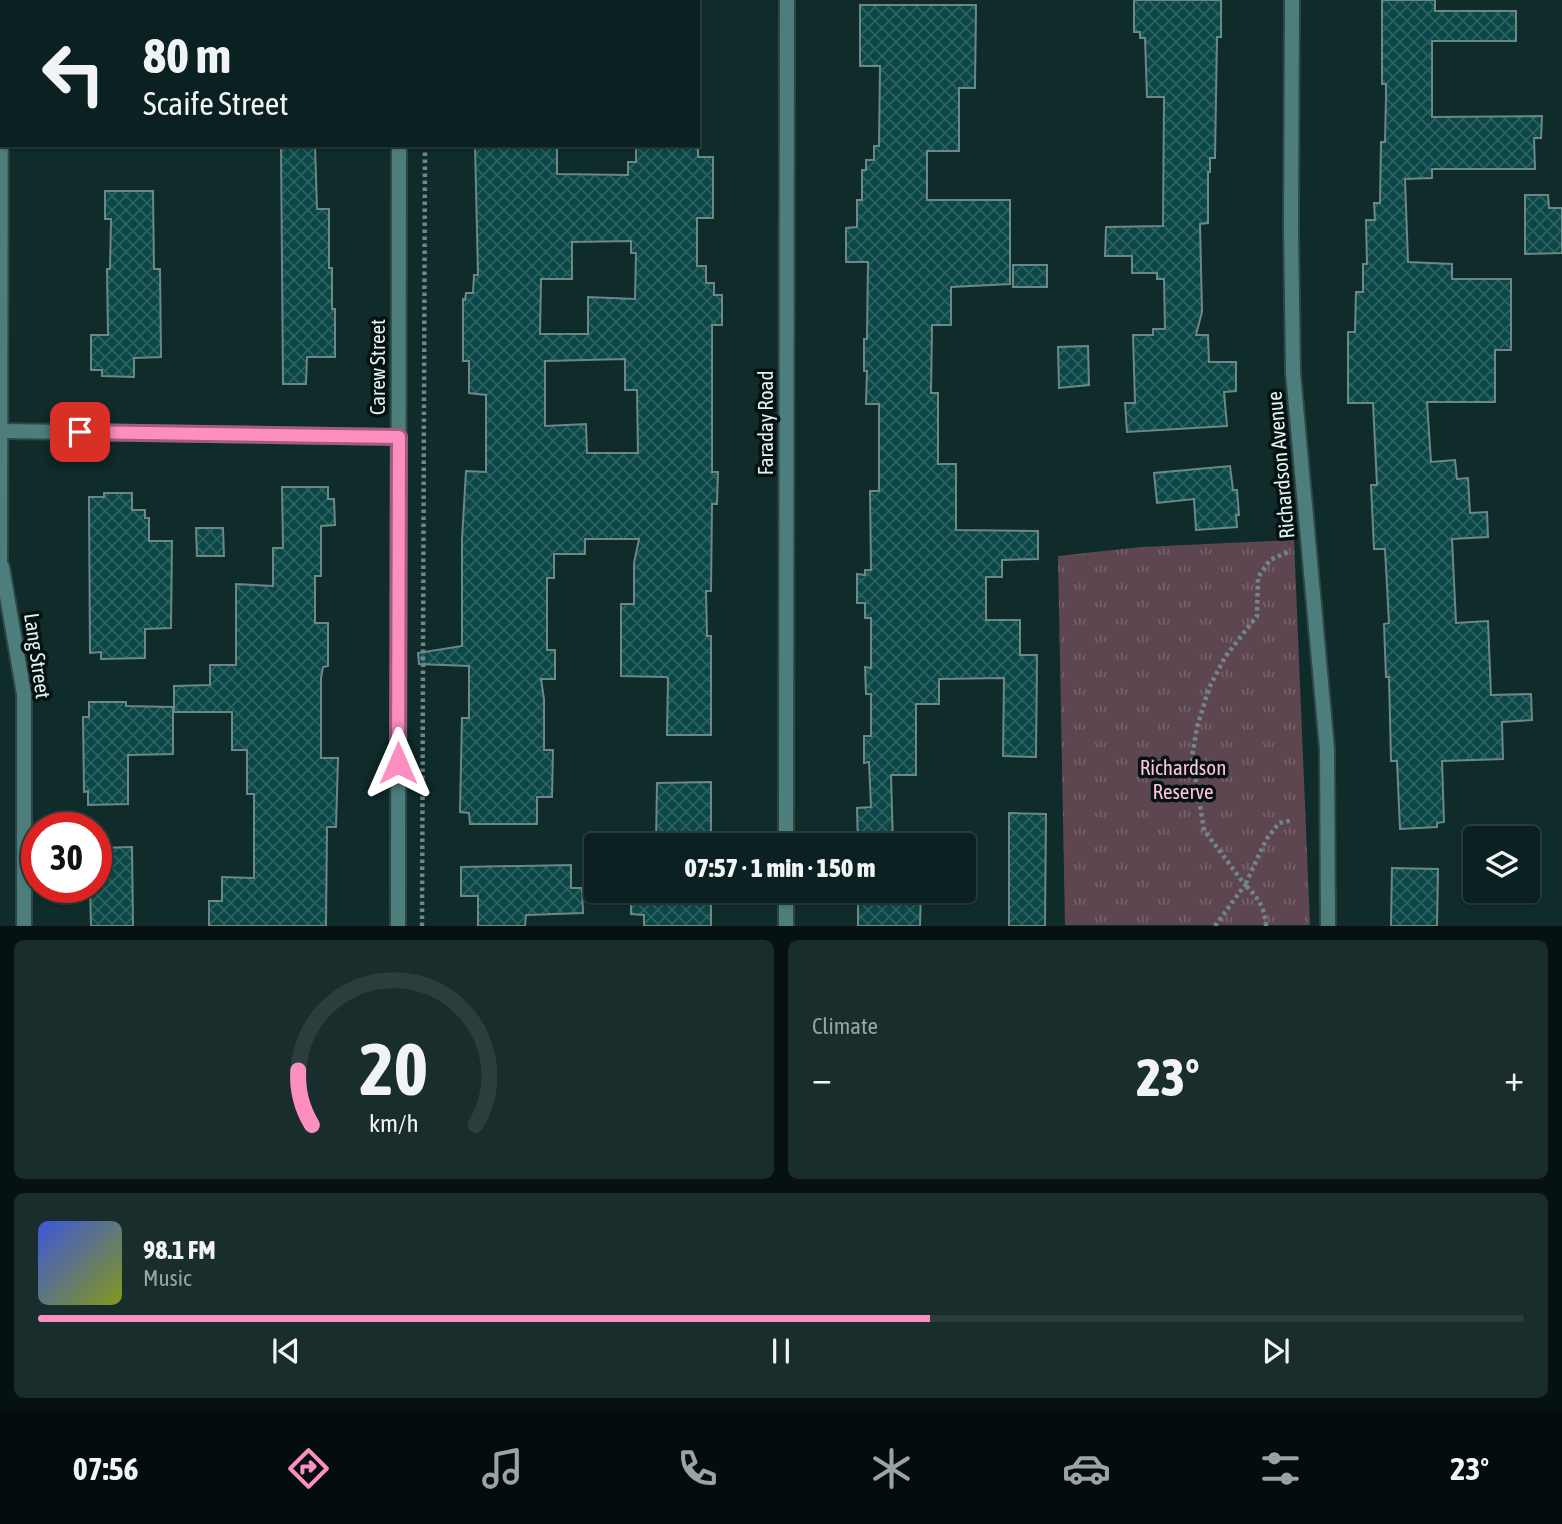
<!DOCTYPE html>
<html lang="en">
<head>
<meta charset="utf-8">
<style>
	:root { --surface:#0b2020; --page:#192d2d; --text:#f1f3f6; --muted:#9aa3a5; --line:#2b3e3e; --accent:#fd8ec0 }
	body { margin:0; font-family:"Asap Condensed",sans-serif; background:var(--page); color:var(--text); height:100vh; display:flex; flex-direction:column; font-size:26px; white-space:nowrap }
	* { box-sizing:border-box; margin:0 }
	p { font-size:23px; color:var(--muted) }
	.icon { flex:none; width:38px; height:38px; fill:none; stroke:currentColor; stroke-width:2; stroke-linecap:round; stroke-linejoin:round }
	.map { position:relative; height:926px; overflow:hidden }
	.sheet { display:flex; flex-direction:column; gap:14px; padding:14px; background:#061212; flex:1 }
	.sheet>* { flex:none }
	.hud { position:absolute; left:0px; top:0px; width:700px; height:147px; box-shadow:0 2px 5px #0004,0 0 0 2px var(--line); background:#0b2020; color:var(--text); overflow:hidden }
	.controls { position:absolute; left:1463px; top:826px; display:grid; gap:14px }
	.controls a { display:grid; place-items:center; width:77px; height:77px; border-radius:7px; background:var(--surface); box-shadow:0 2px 5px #0004,0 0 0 2px var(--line); font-size:35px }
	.speed { position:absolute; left:21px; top:812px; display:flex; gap:14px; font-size:35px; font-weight:700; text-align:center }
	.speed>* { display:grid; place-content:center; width:91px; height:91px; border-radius:50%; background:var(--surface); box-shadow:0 2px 5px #0004,0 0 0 2px var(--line); line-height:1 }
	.speed .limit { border:10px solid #d22; background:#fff; color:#111 }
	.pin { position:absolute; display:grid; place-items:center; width:60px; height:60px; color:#fff; margin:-30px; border-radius:14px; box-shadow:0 4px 10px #0006 }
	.me { position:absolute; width:77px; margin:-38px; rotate:0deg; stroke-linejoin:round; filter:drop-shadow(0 0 5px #0008) }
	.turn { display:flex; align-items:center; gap:24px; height:147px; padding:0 28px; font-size:32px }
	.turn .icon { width:91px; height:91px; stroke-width:2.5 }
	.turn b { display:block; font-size:49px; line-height:60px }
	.big { font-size:52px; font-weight:800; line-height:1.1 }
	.sheet .tile { flex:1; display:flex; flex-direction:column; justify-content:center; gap:10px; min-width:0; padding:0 24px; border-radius:10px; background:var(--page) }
	.sheet .dial { align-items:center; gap:0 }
	.dial svg { height:182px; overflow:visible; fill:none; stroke:var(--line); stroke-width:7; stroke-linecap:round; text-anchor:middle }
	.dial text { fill:var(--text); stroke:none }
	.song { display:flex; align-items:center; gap:21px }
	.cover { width:84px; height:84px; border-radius:10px; background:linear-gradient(135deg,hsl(230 70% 55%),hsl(70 70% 35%)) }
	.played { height:7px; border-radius:4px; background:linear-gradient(90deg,var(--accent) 60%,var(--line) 60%) }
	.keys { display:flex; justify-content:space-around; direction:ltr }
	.heat { display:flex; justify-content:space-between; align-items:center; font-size:38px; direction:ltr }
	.sheet .tiles { flex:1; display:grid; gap:14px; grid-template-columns:1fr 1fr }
	.tile:last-child { grid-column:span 2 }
	.trip { position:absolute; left:584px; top:833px; width:392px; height:70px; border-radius:7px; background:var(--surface); box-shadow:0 2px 5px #0004,0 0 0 2px var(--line); font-weight:800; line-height:70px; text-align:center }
	.tabs { display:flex; height:112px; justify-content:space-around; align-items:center; background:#040d0d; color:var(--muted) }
	.tabs .icon { width:49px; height:49px }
	.tabs .active { color:var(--accent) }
	.tabs b { font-size:32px; color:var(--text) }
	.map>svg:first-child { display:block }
</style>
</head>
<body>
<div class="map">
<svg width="1562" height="926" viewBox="0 0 1562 926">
	<defs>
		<pattern id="park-tufts" width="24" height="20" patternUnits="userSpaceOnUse" patternTransform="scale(1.75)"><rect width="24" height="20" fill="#5e4650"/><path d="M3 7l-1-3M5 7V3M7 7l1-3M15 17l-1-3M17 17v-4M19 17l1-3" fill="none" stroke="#75616a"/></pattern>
		<pattern id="building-cross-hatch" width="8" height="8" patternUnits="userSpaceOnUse" patternTransform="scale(1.75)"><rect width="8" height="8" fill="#0a4746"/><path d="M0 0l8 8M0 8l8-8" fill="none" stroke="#2e6261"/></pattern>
	</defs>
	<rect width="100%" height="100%" fill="#0f2b2a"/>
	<!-- park -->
	<path fill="url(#park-tufts)" d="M1294,540l16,385h-245l-7,-369 83,-9z"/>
	<!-- building -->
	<g fill="url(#building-cross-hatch)" stroke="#6b8887" stroke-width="2" fill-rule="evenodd">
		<path d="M1134,0h87v37h-4l-2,121h-5v14h-2v51l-8,1 2,88 -6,23h12l1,27h27v29l-12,1 3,34 -100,6 -2,-29h10l-2,-68h20v-6h12l-1,-50h-7v-6h-25v-17h-27l1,-29 57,-1 1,-129h-17l-2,-59h-5v-6h-6z"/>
		<path d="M1382,0h53v11h81v30h-84v76l110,-1 -1,22h-7l1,31h-103v9l-27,1 3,83 44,2v15h59v71h-16v52h-68l4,60 24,-2 2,19 11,-1 2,35 17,-1 1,25 -36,2 4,84 32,-2 3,74 40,-1 1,26 -30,2 1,37 -61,2 2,61 -7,1v4l-37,2 -3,-68h-6l-2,-84h-3l-2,-53 5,-1 -4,-74h-11l-3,-64h6l-4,-82h-25v-71h7l1,-40h7v-28h4l-1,-44h9l-1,-17h6l1,-61h4l1,-45v-13h-4z"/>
		<path d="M860,5h116l-1,83h-16v63h-32v49h83v84l-59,3v38h-19l-1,68h7v71h18v66l82,1v28l-36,1v17h-16v43h34v35h17l-1,102 -33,-1 1,-78 -65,1v25h-23v71h-25l2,70h-35l-1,-37 14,-1 -2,-45 -5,1v-27h7v-42h-5l-1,-27 6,1v-50h-6v-15h-8v-29l8,1v-5h6l-1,-79h9v-87h-13l1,-33h-3v-32h3l1,-77h-22v-34l11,-1v-27h5v-30h4v-10h8v-14h5l1,-80h-20z"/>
		<path d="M281,145h34l2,64h12v59h3v41h3v48h-28l-1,27h-23z"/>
		<path d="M475,145h82v29l71,1v-13h8v-17h62v12h15v61h-16v48h9v17h8v12h8v30h-10v147h6l-1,32h-5l-1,87h-5l1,45h4v99h-44l1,-57 -3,-1 -44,-1v-72h13v-41l5,-24h-54v15h-31v24h-7v72h8v29h-14l3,20v51h9l-1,47h-15v27h-67l-1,-11 -9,-1 2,-94h7v-52l-50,-2 -1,-11 44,-7v-107l4,-68 20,1v-77l-17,-2v-32h-6v-62l2,1 1,-7h7l1,-18h4zM631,241v12h5l-1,46 -47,-2v37h-48l1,-55h31v-37zM625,359v31h12l1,63h-51l-1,-29 -41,2v-65z"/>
		<path d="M105,191h48l1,78h6l1,88 -27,1v19l-32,-1v-6h-11v-35h17l-1,-66h3l1,-50h-6z"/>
		<path d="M1525,195h23l1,13h13v45l-37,1z"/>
		<rect x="1013" y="265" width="34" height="22"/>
		<path d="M1088,346l1,39 -30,3 -1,-41z"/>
		<path d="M1230,466l3,24h4l2,25h-3l1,12 -41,3 -2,-31 -37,4 -3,-30z"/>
		<path d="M282,487h46v12h6l1,26 -14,1v50h-6v47h13v43l-5,1 -2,11v80h17l-2,69h-9l-1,99h-117v-25h13v-24l32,1v-84h-7v-44h-15v-38h-58v-26l36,-1v-20h26v-81l37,2v-38h10z"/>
		<path d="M104,493h28v17h13v8h4v23h23l-1,87 -26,1v29l-44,1v-7l-11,1 -1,-156h15z"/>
		<path d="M196,528h27l1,28h-27z"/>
		<path d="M89,702h37v4l47,1v47l-45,1v49l-40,1v-14l-4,1 -1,-75h6z"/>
		<path d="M711,782v63h-55l1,-62z"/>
		<path d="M1009,813l37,1 -1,112h-36z"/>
		<path d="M132,847l1,79h-42l-1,-39h6v-33h4v-6z"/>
		<path d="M571,865v23h11l1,25 -57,2 -1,11h-47v-30h-17v-29z"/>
		<path d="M1392,868l46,1 -1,57h-46z"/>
		<path d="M631,891h80v35h-67v-11l-13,-1z"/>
		<path d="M860,891h61l-1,35h-62v-29h2z"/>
	</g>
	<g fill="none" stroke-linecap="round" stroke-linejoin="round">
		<!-- minor casing -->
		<g stroke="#2d4746" stroke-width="18">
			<g id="minor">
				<path d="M1292,0l-1,228 2,145 34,376 1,177"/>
				<path d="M400,2v-2"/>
				<path d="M1,431l398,6"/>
				<path d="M2,567l22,127v232"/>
				<path d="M0,576l1,-576"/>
				<path d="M786,845l1,-845"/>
				<path d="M398,926l1,-781"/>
				<path d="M786,926v-35"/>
			</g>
		</g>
		<!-- path -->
		<g stroke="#718787" stroke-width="4.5" stroke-dasharray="3.5 3.5" stroke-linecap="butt">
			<path d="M425,2v-2"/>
			<path d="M422,926l3,-781"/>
			<path d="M1215,926l30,-41 -41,-55 -12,-73 5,-30 12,-39 16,-31 32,-41 1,-39 12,-17 18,-8"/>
			<path d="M1266,926c-1,-18 -8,-29 -21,-41l21,-45 13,-17 14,-3"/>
		</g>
		<!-- minor -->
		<use href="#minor" stroke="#4d7e7c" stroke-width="14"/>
	</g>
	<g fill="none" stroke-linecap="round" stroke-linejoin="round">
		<!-- route casing -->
		<g stroke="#a45c7d" stroke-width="18">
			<path id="route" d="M80,432l319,5 -1,326"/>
		</g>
		<!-- route -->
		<use href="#route" stroke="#fd8ec0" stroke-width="12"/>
	</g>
	<g text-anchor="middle" stroke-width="7" stroke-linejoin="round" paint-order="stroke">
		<!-- street labels -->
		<g font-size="21" fill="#e3f3f3" stroke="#061111">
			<text transform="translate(378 367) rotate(-90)" y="7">Carew Street</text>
			<text transform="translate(766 423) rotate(-90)" y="7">Faraday Road</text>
			<text transform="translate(1281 465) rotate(-95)" y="7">Richardson Avenue</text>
			<text transform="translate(37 656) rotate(82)" y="7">Lang Street</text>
		</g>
		<!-- park labels -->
		<g font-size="21" fill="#fdc4db" stroke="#061111">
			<text x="1183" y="775">Richardson<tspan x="1183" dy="24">Reserve</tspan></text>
		</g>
	</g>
</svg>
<div class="controls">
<a><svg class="icon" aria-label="layers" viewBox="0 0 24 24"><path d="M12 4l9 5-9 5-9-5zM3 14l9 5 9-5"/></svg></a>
</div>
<div class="speed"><div class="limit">30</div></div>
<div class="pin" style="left:80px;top:432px;background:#d93025"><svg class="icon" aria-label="arrive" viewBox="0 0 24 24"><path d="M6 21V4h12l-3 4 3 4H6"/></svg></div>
<svg class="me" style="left:398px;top:763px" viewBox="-20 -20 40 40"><path d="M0-17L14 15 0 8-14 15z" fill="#fd8ec0" stroke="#fff" stroke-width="4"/></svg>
<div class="trip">07:57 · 1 min · 150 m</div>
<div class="hud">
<div class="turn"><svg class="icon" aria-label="left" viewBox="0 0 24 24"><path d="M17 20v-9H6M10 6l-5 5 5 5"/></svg><div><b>80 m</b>Scaife Street</div></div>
</div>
</div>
<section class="sheet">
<div class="tiles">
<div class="tile dial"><svg viewBox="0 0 100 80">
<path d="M14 69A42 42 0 1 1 86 69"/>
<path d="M14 69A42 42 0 0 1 8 45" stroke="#fd8ec0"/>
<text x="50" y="56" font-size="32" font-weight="700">20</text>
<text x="50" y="72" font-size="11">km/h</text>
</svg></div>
<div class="tile"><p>Climate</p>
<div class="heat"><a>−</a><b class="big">23°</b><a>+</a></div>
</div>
<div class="tile">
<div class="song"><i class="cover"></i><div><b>98.1 FM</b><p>Music</p></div></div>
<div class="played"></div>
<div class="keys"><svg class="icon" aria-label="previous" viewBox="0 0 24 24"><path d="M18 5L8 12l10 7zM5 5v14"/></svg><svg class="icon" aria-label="pause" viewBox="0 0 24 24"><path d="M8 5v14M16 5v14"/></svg><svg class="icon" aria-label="next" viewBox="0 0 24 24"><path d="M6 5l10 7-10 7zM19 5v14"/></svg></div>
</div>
</div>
</section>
<nav class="tabs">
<b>07:56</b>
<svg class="icon active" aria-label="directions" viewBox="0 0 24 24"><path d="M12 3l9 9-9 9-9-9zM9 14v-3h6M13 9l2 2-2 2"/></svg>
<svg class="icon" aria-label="music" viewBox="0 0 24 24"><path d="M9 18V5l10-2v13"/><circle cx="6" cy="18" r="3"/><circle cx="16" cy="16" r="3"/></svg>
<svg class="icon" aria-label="phone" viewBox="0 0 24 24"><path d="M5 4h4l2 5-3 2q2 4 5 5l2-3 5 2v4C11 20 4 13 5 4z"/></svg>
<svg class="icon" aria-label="climate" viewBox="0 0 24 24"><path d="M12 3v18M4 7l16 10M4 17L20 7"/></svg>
<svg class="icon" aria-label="car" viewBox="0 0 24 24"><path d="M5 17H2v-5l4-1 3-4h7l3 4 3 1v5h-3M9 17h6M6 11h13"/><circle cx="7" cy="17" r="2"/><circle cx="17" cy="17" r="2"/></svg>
<svg class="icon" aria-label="filters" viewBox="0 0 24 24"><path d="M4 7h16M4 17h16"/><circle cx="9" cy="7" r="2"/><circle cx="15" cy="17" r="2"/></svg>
<b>23°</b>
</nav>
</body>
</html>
